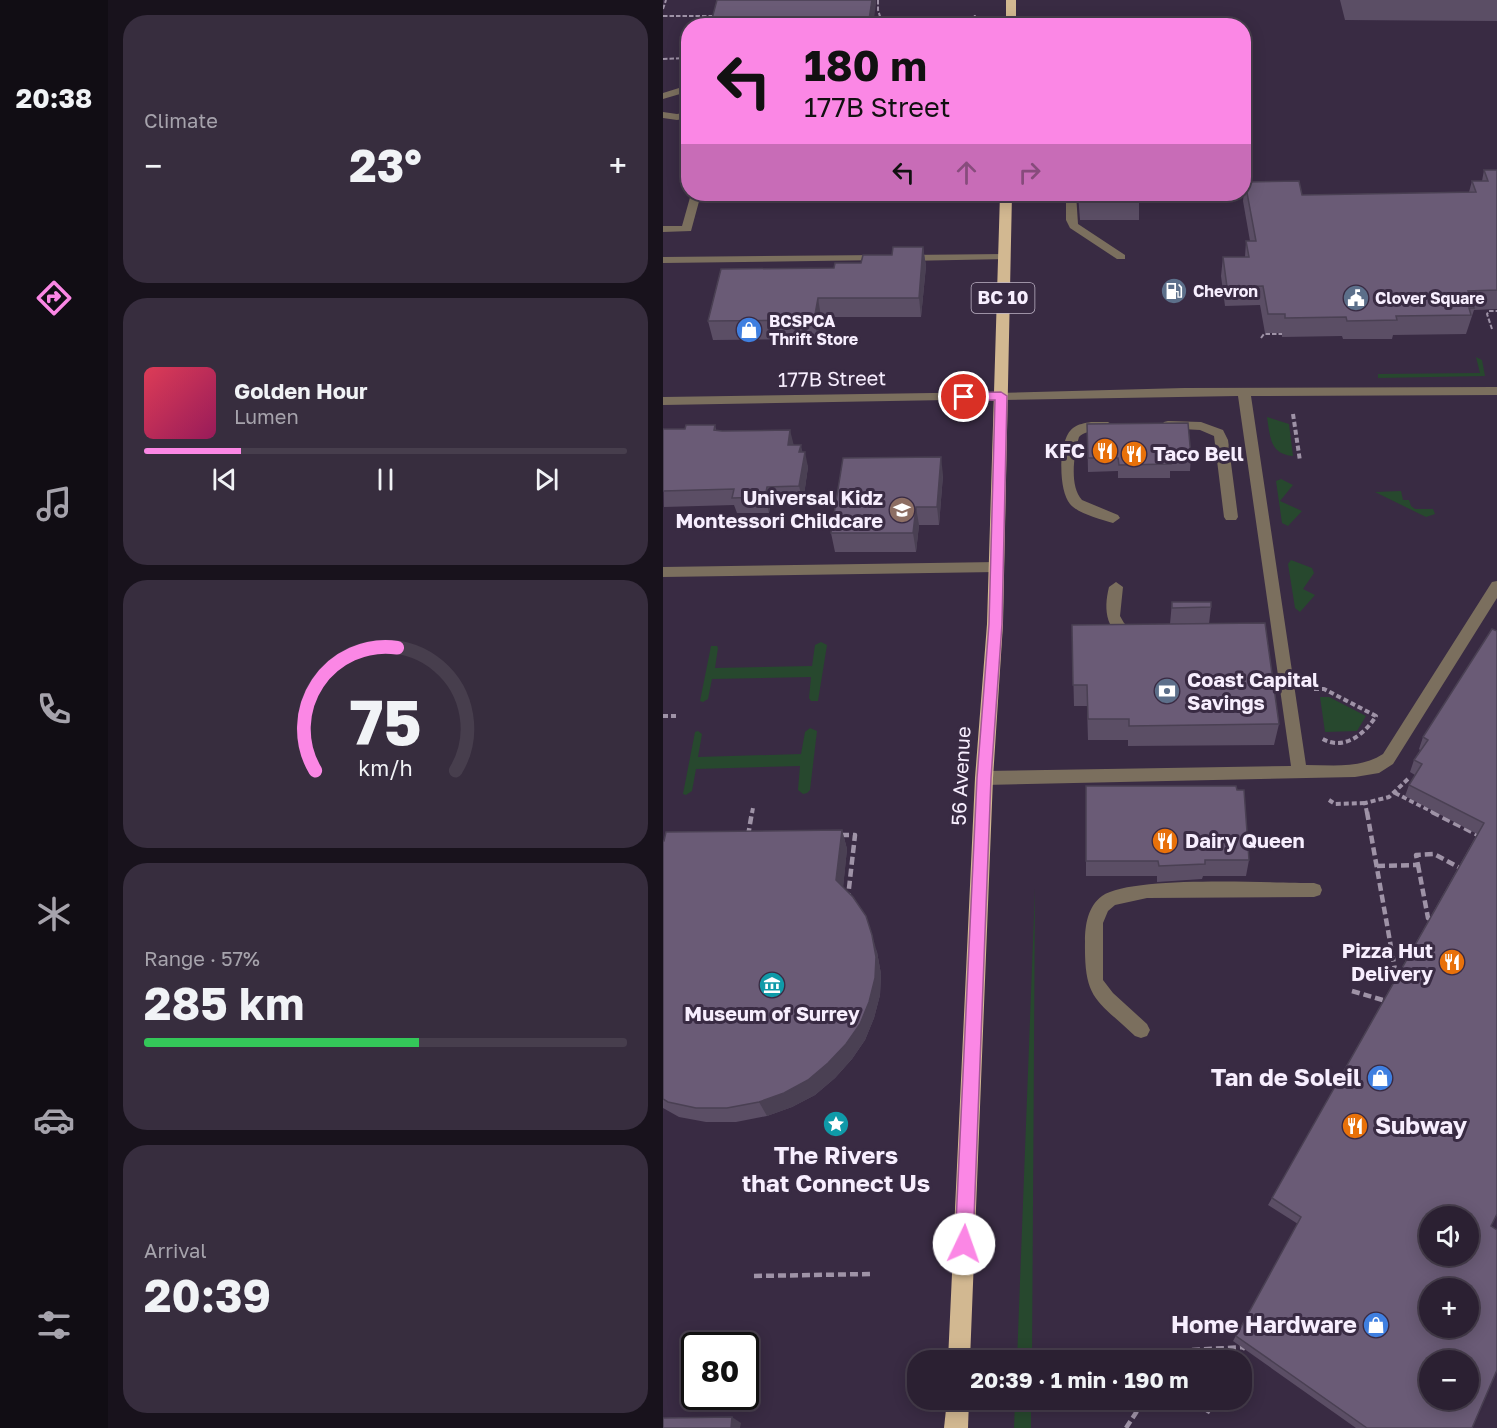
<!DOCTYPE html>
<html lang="en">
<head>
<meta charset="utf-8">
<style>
	:root { --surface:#2b2032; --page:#372d3e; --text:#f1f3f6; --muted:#a6a3ac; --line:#473e4d; --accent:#fb87e5 }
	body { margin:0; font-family:"Golos Text",sans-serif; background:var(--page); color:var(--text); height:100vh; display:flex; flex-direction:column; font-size:22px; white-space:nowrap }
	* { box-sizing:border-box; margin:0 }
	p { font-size:20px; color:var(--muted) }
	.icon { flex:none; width:33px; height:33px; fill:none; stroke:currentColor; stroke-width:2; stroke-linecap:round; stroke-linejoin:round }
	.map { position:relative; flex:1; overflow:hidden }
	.panel { display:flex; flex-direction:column; gap:15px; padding:15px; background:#18121c; width:555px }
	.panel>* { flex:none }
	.banner { position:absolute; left:18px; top:18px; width:570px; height:183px; border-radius:24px; box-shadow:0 3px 15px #0003,0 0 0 2px var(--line); background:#fb87e5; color:#111; overflow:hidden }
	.controls { position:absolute; left:756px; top:1206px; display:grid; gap:12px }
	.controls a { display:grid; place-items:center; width:60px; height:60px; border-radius:50%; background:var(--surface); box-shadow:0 3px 15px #0003,0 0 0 2px var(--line); font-size:30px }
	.speed { position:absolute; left:18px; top:1332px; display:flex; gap:12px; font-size:30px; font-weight:700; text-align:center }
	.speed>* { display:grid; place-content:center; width:78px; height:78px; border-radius:50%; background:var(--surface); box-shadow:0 3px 15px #0003,0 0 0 2px var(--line); line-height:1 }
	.speed .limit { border:3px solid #111; border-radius:9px; background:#fff; color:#111 }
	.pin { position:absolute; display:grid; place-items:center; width:51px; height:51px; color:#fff; margin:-26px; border:3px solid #fff; border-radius:50%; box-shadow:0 2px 6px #0007 }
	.me { position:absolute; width:66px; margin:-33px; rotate:3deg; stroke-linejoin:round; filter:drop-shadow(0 0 4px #0008) }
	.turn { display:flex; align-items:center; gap:21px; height:126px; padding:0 24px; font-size:27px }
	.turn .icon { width:78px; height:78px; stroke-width:2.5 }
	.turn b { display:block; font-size:42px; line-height:51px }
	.lanes { display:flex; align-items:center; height:57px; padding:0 24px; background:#0003; justify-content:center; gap:30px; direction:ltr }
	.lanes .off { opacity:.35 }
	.big { font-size:45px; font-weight:700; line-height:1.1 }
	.panel .tile { flex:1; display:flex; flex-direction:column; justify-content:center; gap:9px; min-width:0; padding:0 21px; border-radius:24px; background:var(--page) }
	.panel .dial { align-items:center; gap:0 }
	.dial svg { height:156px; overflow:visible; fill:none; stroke:var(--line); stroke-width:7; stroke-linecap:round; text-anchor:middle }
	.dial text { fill:var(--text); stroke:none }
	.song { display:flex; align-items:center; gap:18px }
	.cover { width:72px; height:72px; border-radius:9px; background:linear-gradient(135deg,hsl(350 70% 55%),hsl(330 70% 35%)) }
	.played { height:6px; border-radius:3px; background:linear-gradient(90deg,var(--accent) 20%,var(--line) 20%) }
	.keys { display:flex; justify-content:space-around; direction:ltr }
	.heat { display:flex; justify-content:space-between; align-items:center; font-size:33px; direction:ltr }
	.charge { height:9px; border-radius:4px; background:linear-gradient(90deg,#34c759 57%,var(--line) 0) }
	.trip { position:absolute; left:244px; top:1350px; width:345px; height:60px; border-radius:24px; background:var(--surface); box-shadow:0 3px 15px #0003,0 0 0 2px var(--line); font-weight:700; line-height:60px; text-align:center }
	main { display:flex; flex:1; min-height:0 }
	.tabs { display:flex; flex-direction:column; width:108px; justify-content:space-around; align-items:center; background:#110d14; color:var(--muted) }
	.tabs .icon { width:42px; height:42px }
	.tabs .current { color:var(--accent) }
	.tabs b { font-size:27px; color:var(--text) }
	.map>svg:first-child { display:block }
</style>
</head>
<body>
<main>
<nav class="tabs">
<b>20:38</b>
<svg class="icon current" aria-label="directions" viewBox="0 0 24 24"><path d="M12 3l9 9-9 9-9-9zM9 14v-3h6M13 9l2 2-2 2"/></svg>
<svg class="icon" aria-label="music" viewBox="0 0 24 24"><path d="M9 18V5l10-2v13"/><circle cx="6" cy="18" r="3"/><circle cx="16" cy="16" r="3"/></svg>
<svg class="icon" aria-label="phone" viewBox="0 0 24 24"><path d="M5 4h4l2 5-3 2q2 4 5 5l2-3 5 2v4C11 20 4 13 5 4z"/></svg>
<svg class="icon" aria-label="climate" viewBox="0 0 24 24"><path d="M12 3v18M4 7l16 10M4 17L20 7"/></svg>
<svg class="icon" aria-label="car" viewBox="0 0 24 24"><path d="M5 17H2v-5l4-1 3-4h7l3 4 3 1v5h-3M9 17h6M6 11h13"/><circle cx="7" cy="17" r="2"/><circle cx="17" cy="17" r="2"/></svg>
<svg class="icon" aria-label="filters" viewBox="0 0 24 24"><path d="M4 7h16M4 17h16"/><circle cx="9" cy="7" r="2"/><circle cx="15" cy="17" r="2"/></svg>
</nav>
<section class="panel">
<div class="tile"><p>Climate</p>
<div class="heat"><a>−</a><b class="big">23°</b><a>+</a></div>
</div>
<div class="tile">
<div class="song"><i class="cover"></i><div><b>Golden Hour</b><p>Lumen</p></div></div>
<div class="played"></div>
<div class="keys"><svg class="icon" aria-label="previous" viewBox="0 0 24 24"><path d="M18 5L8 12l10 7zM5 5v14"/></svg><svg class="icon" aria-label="pause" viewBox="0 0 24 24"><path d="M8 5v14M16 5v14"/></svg><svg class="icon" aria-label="next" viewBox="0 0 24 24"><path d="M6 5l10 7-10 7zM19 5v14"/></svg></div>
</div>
<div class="tile dial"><svg viewBox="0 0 100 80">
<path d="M14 69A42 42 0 1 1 86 69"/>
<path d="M14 69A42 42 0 0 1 56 6" stroke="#fb87e5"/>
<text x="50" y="56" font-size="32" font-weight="700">75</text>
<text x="50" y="72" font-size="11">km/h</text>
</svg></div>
<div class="tile"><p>Range · 57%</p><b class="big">285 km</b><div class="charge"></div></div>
<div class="tile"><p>Arrival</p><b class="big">20:39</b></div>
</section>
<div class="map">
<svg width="834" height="1428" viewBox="0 0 834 1428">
	<rect width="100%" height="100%" fill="#392b43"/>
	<!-- green -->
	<g fill="#27482e">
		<path d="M813,357l6,3 3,16 -107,2v-4l102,-1z"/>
		<path d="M604,417l22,7 4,32c-23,-2 -23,-19 -26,-39z"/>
		<path d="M618,479l12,6 -13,16 22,10 -14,15 -6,-3 -6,-42z"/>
		<path d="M738,491l2,9h6l2,6 4,3h18l2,5 -9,3 -51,-25z"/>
		<path d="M628,560l21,8 2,5 -11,16 12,6 -15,17 -5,-4 -7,-44z"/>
		<path d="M158,642l6,3 -9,56h-7l-2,-3 2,-21 -99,2 -4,20 -5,3 -3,-1 11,-55h6l1,2 -3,20 97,-2 3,-21z"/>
		<path d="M657,697h9l37,19 -9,15 -32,1z"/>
		<path d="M147,728l7,3 -7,59 -3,3 -4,1 -5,-4 2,-24 -104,3 -4,22 -6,4 -3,-1 12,-62 3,-1 4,3 -4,23 103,-3 4,-22z"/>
		<path d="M372,889l-3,471h-15z"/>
		<path d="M352,1400h16v28h-17z"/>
	</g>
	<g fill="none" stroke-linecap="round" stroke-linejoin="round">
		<!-- path-far2 -->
		<g stroke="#9f93a7" stroke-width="2" stroke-dasharray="4.5 2" stroke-linecap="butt">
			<path d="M215,0v10l5,16"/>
			<path d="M0,9l3,-9"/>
			<path d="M0,16h53"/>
			<path d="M311,26l1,-13"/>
			<path d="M0,59l26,-1"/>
			<path d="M829,329l-5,-15 2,-3h8"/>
			<path d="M598,338l3,-4h23"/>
		</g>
		<!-- path-far1 -->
		<g stroke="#9f93a7" stroke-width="4" stroke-dasharray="5 3" stroke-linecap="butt">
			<path d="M630,414l7,47"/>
			<path d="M651,689h10l52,27c-11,18 -33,36 -55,22"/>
			<path d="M0,716h14"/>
			<path d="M732,793l40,20"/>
			<path d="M666,800l6,4 30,-1"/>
			<path d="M89,813l1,-5"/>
			<path d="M704,813l-2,-10 24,-6 19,-18"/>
		</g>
		<!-- path -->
		<g stroke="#9f93a7" stroke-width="4.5" stroke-dasharray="8 4" stroke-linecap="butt">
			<path d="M704,812l30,169"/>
			<path d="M769,812l48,24"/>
			<path d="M178,835h14l-7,62"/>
			<path d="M85,836l4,-24"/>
			<path d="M755,865l10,53 4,2"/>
			<path d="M714,866l41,-1 -2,-10 18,-1 28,15"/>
			<path d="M689,991l34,10"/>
			<path d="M91,1276l118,-2"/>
			<path d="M529,1350l52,-3"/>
			<path d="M573,1360l9,-15"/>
			<path d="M544,1413l8,-13"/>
			<path d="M463,1428l15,-23"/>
		</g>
		<!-- service -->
		<g fill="#7b6f5e" fill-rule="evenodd">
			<path d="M16,88l10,1v6l-9,-1 -17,5v-6z"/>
			<path d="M0,112l14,2 12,-2v6l-12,2 -14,-2z"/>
			<path d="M28,194h10l-10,37 -28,1v-6h19z"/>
			<path d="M403,194h10l2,30 47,31v4h-8l-47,-31 -4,-8z"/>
			<path d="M341,254l6,3 -2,2 -103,2 -6,-3 6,-3z"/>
			<path d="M218,255l4,1v4l-222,3v-6z"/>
			<path d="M834,387v8l-246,1 55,369c26,0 54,4 77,-11l109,-172 5,-1v17l-104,166 -14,9 -24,4 -371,8 -5,-2 -3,-5 3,-5 5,-2 307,-5 -53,-370 -237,4 -4,-1 -2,-3 2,-3 187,-5z"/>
			<path d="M505,421l33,1 22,8 5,10 10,77 -2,3h-10l-2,-3 -10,-81 -14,-6 -36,-2 -2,-3 2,-3z"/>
			<path d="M428,422h17l6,4c-9,9 -25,1 -35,11 -5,17 -10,49 3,63l36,15 2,3 -7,5c-13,-4 -34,-9 -43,-19 -12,-14 -12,-65 3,-76 5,-4 12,-5 18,-6z"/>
			<path d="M334,562l7,5 -7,5 -334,5v-10z"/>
			<path d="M453,582l7,5 -3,29 4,7 15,13 -2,4 -5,2c-26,-9 -29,-31 -23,-55z"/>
			<path d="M651,883l6,2 2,5 -2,5 -6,2 -167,1 -32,7 -7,6 -5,12v57l10,13 34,31 3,6 -3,6 -6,2 -6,-2c-39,-37 -51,-36 -50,-95 0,-16 3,-35 17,-45 30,-21 169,-13 212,-13z"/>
		</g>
		<!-- tertiary -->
		<path fill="#7b6f5e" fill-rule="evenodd" d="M338,392l4,1 2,3 -2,3 -342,6v-8z"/>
		<!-- trunk -->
		<g fill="#d2b891" fill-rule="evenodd">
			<rect x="343" y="0" width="10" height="26"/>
			<path d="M337,194h12l-9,430 -10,154 -23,582h-22l27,-582 12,-154z"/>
			<path d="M284,1400h22l-1,28h-24z"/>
		</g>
	</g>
	<!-- wall -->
	<g fill="#5b4e65">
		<path d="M677,0h157v21l-152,-1z"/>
		<path d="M821,170h13v139l-23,1 -8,24 -73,1 -1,4h-49l-1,-3 -60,1v-4h-17l-5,-28 -35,1 -4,-30 2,-19h22l1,-16h4l-7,-40 2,-19 57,13 167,-3 3,-11h10z"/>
		<path d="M415,194h61v26h-59z"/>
		<path d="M260,247l3,19 -5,51h-100l-3,22 -105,1 -5,-19 126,-53 27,-5z"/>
		<path d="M424,424l104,33 -1,14h-20v7h-52v-7l-30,1z"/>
		<path d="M52,425l1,5 78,15 8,7 6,15 -5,35h-32l-2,11h-32l-3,-8 -70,2 -1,-78h22z"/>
		<path d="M280,475l-4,50h-20l-3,27h-81l-4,-19z"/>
		<path d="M509,602l39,5 -2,17 70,100 -5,21 -146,1v-6h-40l-1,-34h-13l-2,-81 98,-1z"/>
		<path d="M829,629l-1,597 -19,202h-116l-123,-87 65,-117 -30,-19 4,-7 205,-364 -72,-38 4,-11 6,-10 -5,-3 4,-12 6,-10 -1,-1 4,-12z"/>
		<path d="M423,786l163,74 -3,16h-43l-1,3 -45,3v-6h-71z"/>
		<path d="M179,830l5,19 -4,38 34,65 4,22 -1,21 -6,23 -9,22 -13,19 -17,19 -20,17 -23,12 -25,9 -31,6h-30l-27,-5 -16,-9v-267z"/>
	</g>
	<!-- shaded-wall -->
	<g fill="#4a4053">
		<path d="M209,0h4v4l-3,22h-5z"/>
		<path d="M260,247l3,19 -5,51 -2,-19z"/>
		<path d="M155,298l3,19 -3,22 -4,-19z"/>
		<path d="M127,430l4,16 -6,-1z"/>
		<path d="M138,445l3,14 1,-7 3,15 -5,35 -4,-16v-34z"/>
		<path d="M278,457l2,18 -4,50 -2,-18z"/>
		<path d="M104,487l4,15 -2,11 -4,-16z"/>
		<path d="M253,507l3,18 -3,27 -3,-19z"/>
		<path d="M179,830l5,19 -5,49 -6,-18z"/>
		<path d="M209,935l5,17 4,22 -1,21 -6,23 -9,22 -13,19 -17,19 -20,17 -23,12 -25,9 -8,-14z"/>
		<path d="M69,1417l9,6 -1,5h-9z"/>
	</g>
	<!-- building -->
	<g fill="#6a5b76" stroke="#4a4053" stroke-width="1.5" fill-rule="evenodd">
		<path d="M54,0h155l-4,26h-158z"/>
		<path d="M469,19h90l1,7h-91z"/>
		<path d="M821,170h13v120l-29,1 6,17h-5l2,7 -75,1 1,4 -50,1 -1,-4 -61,1v-4h-17l-5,-28 -36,1 -4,-30h26l-3,-16h10l-11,-59 54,-1 3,14 174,-3 -4,-11h16z"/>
		<rect x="417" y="194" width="59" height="7"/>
		<path d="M230,247h30l-4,51h-101l-4,22 -106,1 13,-52 113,-1 1,-5h26l2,-8h29z"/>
		<path d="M525,423l3,34 -21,1 1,6 -52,1 -1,-7h-30l-1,-34z"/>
		<path d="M23,425h29l-1,5 8,1 68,-1 -2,15h13l-2,7h6l-6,34 -32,1 -2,10 -33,1 2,-9 -71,2v-62h22z"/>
		<path d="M278,457l-4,50h-21l-3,26h-82l12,-75z"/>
		<path d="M509,602h39v5l-39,1z"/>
		<path d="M602,623l14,101 -150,2v-7h-41l-1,-34h-14l-1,-60z"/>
		<path d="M829,629l5,2v-1v584l-6,12 6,4v140l-25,58h-105l-131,-92 65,-119 -29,-19 212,-375 -75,-38 13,-21 -8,-4 14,-20 -5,-3zM766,1216h40v40h-40zM766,1288h40v40h-40zM766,1360h40v40h-40z"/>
		<path d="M423,786h150l1,4h7l5,70h-44v4l-46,2 -1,-5h-72z"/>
		<path d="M179,830l-6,50 17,17 13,19 6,19 4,22 -1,21 -6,24 -9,22 -14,20 -18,19 -20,17 -24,13 -25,9 -32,6h-31l-28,-6 -5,-3v-258h1l2,-9z"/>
		<path d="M69,1417l-1,11h-68v-10z"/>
	</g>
	<!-- route -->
	<path fill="#fb87e5" stroke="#a35895" stroke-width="1.5" d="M338,392l6,4 -5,228 -11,154 -18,466 -3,6 -6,3 -6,-3 -3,-6 22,-466 12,-154 6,-224 -31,1 -5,-4 5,-4z"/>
	<!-- icons -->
	<defs>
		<g id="fuel-disc" transform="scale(1.35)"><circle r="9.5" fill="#5c6f8a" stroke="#392b43"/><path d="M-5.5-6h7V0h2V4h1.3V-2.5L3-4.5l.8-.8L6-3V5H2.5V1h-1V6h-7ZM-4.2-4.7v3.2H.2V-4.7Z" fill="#fff"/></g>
		<g id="civic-disc" transform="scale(1.35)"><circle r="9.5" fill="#5c6f8a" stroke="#392b43"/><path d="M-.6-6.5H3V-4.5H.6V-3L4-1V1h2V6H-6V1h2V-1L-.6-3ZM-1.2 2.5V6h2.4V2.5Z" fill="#fff"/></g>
		<g id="shop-disc" transform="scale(1.35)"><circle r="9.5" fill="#3f7fe0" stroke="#392b43"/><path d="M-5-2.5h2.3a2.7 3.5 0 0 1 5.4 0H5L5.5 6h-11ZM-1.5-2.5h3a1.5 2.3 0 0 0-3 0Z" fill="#fff"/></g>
		<g id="restaurant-disc" transform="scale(1.35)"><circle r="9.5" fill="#e8710a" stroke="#392b43"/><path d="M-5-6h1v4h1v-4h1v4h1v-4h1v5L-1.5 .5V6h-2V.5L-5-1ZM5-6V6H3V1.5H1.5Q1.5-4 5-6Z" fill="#fff"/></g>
		<g id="school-disc" transform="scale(1.35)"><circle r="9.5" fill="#8d6e63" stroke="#392b43"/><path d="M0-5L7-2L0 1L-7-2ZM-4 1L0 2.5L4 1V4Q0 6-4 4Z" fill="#fff"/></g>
		<g id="bank-disc" transform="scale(1.35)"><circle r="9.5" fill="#5c6f8a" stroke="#392b43"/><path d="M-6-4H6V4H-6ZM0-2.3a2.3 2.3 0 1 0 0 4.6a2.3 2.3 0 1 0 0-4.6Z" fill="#fff"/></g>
		<g id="museum-disc" transform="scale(1.35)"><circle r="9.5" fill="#0f9aa8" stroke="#392b43"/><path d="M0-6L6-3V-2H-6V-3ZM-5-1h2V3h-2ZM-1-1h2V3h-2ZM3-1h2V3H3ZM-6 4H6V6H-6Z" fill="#fff"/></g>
		<g id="sight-disc" transform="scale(1.35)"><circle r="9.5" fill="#0f9aa8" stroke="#392b43"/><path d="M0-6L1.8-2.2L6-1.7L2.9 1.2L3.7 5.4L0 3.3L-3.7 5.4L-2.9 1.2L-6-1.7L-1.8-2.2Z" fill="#fff"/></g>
	</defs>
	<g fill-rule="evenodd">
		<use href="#fuel-disc" x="511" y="291"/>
		<use href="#civic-disc" x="693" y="298"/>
		<use href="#shop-disc" x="86" y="330"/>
		<use href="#restaurant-disc" x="442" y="451"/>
		<use href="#restaurant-disc" x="471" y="454"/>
		<use href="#school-disc" x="239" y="510"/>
		<use href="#bank-disc" x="504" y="691"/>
		<use href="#restaurant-disc" x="502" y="841"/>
		<use href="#restaurant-disc" x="789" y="962"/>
		<use href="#museum-disc" x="109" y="985"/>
		<use href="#shop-disc" x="717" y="1078"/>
		<use href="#sight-disc" x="173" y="1124"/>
		<use href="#restaurant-disc" x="692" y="1126"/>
		<use href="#shop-disc" x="713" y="1325"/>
	</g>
	<g text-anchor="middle" stroke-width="6" stroke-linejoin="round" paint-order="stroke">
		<!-- far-poi labels -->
		<g font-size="16" font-weight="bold" fill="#f7eefe" stroke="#392b43" text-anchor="start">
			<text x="530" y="297">Chevron</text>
			<text x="712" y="304">Clover Square</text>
			<text x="106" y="327">BCSPCA<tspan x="106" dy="18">Thrift Store</tspan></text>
		</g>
		<!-- shield labels -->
		<rect fill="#392b43" stroke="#beb4c6" stroke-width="1.5" x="308.5" y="283" width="63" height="30" rx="4.5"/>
		<g font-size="18" font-weight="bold" fill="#f7eefe">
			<text x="340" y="304">BC 10</text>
		</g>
		<!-- street labels -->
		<g font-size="20" fill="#f7eefe" stroke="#392b43">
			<text transform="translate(169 379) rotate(-1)" y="7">177B Street</text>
			<text transform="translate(298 776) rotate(-87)" y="7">56 Avenue</text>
		</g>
		<!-- poi labels -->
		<g font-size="20" font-weight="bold" fill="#f7eefe" stroke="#392b43" text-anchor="end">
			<text x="422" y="458">KFC</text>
			<text x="490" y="461" text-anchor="start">Taco Bell</text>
			<text x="220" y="505">Universal Kidz<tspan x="220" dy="23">Montessori Childcare</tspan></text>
			<text x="524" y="687" text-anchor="start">Coast Capital<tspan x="524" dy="23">Savings</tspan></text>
			<text x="522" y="848" text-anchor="start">Dairy Queen</text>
			<text x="770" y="958">Pizza Hut<tspan x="770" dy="23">Delivery</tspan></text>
			<text x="109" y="1021" text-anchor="middle">Museum of Surrey</text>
		</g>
		<!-- near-poi labels -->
		<g font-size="24" font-weight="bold" fill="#f7eefe" stroke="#392b43" text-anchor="end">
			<text x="698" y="1086">Tan de Soleil</text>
			<text x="712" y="1134" text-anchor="start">Subway</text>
			<text x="173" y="1164" text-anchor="middle">The Rivers<tspan x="173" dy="28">that Connect Us</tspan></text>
			<text x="694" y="1333">Home Hardware</text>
		</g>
	</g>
</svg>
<div class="controls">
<a><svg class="icon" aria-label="sound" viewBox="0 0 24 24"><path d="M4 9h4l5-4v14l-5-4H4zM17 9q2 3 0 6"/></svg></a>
<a>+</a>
<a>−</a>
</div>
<div class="speed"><div class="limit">80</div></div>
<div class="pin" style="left:301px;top:397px;background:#d93025"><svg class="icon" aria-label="arrive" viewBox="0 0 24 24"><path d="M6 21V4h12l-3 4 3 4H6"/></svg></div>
<svg class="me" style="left:301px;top:1244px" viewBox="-20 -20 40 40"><circle r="19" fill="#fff"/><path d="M0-13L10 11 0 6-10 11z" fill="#fb87e5"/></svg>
<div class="trip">20:39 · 1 min · 190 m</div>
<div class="banner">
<div class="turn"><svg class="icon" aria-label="left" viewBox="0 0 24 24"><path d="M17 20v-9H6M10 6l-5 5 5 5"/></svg><div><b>180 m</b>177B Street</div></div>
<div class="lanes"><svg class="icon" aria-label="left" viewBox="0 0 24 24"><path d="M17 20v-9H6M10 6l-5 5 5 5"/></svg><svg class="icon off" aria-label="ahead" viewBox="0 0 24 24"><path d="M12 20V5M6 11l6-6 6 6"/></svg><svg class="icon off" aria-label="right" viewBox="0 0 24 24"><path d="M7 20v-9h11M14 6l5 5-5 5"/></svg></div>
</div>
</div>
</main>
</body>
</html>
